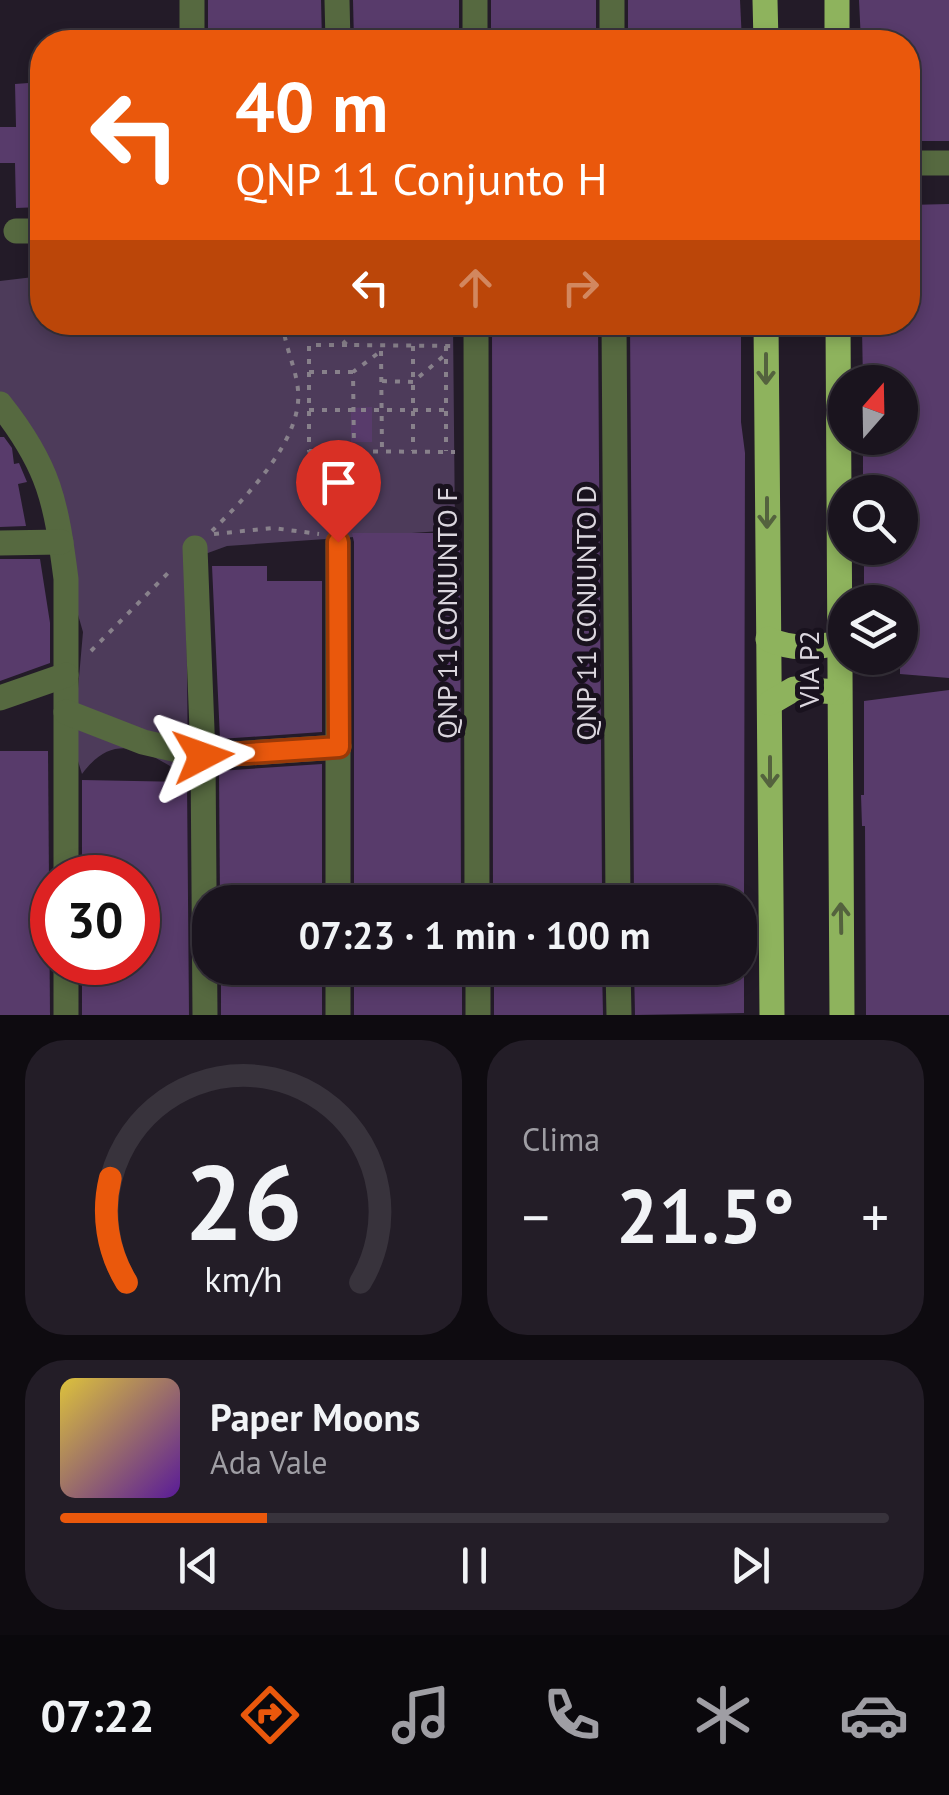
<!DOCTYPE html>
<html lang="pt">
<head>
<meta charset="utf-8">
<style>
	:root { --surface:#1a141e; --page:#231d27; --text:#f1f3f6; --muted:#9f9ea4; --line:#38333c; --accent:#ea580c }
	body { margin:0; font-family:"PT Sans",sans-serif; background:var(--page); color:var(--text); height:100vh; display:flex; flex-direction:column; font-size:38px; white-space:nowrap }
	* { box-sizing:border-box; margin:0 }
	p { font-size:32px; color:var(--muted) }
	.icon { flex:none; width:55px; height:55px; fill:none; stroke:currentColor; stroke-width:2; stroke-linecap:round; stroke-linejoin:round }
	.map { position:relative; height:1015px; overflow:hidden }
	.details { display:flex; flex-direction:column; gap:25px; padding:25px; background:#0e0b10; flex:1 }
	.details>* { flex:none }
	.top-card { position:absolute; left:30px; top:30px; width:890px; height:305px; border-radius:40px; box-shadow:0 5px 15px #0003,0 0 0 2px var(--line); background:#ea580c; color:#fff; overflow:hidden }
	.needle { width:65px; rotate:20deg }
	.buttons { position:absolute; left:828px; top:365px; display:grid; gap:20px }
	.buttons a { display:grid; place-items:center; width:90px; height:90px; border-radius:50%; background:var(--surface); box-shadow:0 5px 15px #0003,0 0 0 2px var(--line); font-size:50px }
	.speed { position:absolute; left:30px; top:855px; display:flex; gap:20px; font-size:50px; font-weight:700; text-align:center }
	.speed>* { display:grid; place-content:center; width:130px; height:130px; border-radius:50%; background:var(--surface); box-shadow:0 5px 15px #0003,0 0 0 2px var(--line); line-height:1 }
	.speed .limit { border:15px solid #d22; background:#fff; color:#111 }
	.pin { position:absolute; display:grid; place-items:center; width:85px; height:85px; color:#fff; margin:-102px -42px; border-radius:50% 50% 50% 0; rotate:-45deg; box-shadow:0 0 10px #0007 }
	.pin .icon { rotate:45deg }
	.me { position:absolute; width:110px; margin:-55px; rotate:86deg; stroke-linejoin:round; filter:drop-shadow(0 0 8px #0008) }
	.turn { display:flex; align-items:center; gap:35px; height:210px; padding:0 40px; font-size:45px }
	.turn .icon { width:130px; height:130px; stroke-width:2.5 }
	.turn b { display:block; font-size:70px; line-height:85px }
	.lanes { display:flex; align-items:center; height:95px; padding:0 40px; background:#0003; justify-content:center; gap:50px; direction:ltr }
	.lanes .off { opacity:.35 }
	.big { font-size:75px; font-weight:800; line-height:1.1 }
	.details .card { flex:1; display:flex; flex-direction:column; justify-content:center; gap:15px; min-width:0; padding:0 35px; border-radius:40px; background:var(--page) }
	.details .dial { align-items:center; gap:0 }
	.dial svg { height:260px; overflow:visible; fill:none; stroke:var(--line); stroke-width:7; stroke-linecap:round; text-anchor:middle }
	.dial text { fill:var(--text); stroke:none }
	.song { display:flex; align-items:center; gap:30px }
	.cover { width:120px; height:120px; border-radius:15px; background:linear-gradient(135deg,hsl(50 70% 55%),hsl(270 70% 35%)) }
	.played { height:10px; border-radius:5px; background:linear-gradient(90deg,var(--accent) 25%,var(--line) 25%) }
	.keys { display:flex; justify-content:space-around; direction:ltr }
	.heat { display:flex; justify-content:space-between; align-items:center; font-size:55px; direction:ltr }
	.details .tiles { flex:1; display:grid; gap:25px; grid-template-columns:1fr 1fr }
	.card:last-child { grid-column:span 2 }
	.trip { position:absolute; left:192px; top:885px; width:565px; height:100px; border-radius:40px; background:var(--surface); box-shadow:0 5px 15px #0003,0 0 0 2px var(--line); font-weight:800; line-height:100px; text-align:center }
	.tab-bar { display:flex; height:160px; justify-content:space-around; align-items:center; background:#0a080c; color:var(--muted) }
	.tab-bar .icon { width:70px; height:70px }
	.tab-bar .current { color:var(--accent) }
	.tab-bar b { font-size:45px; color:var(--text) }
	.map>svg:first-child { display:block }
</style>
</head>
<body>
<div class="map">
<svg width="949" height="1015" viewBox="0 0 949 1015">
	<rect width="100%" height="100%" fill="#231b28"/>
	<!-- green -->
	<path fill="#4d3b5a" d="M42,276v46l411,1 2,207 -228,16 -41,15 2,216c-40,-24 -72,-49 -106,-3l-9,-29 10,-113 -51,-177 -32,-36v-138z"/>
	<!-- building -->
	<g fill="#583b6b">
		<path d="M208,0h113l1,42h-114z"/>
		<path d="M353,0h106v42h-105z"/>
		<rect x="491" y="0" width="105" height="42"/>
		<path d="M628,0h112l2,42h-114z"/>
		<path d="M859,0h90v141h-41v-99h-47z"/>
		<path d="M42,82v125l-26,1 -1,-45h-15v-36h16l-1,-43z"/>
		<path d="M949,204v474l-49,-4v-72h-36v-54h36v-56h-37v-54h37v-56h-37l-1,-53 2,-7h44v-117z"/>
		<path d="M492,322h106l4,565 -9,2v13h-100z"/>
		<path d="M630,322h111v100l4,31 -1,449h-110z"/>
		<path d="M372,407v35h-21v-34z"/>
		<path d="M0,437h4l8,11 2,16 5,-1 8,19 -9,2 8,42 -26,1z"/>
		<path d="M352,533h93l15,4 1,365h-107v-360z"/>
		<path d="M0,559h40l10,64v40l-50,18z"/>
		<path d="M212,566h55v15h55v151l-102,7z"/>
		<path d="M949,690v325h-83l-1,-189h-3l-1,-31h3v-94z"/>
		<path d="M0,751h48l2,264h-50z"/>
		<path d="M322,764v138h-102l-1,-131z"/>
		<path d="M82,780l105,2 2,233h-107v-53h56v-84h-56z"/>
		<rect x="221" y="968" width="101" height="47"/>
		<rect x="354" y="968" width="108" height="47"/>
		<path d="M494,968h108l1,47h-109z"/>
		<path d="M634,968h110v45l-109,2z"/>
	</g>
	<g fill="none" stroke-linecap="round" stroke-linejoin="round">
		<!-- path -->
		<g stroke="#88818b" stroke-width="4" stroke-dasharray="5 8" stroke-linecap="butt">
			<path d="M325,322l22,23 104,1"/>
			<path d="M347,345h-38v106l146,1"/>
			<path d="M413,346v105"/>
			<path d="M446,346v105"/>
			<path d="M381,351l1,100"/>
			<path d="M309,372h44"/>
			<path d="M382,381l31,1 33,-28"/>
			<path d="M309,410h137"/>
			<path d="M354,451l-1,-79 28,-21"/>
			<path d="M212,531c33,-33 91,-91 86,-141 -2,-23 -14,-44 -15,-68"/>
			<path d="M214,534l59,-6 46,6"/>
			<path d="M91,651l81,-82"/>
		</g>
		<!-- minor -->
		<g stroke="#566940" stroke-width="25">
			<path d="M337,0l1,42"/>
			<path d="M475,0v42"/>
			<path d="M612,0v42"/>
			<path d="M192,42v-42"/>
			<path d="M908,163h41"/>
			<path d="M16,231h26"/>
			<path d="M476,322l1,580"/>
			<path d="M614,322l4,580"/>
			<path d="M0,404c50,63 56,98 66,175v299"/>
			<path d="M338,542v360"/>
			<path d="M0,543l61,-1"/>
			<path d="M195,548l8,208 2,259"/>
			<path d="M0,698l66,-23"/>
			<path d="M66,712l77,30 60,14 136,-9"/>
			<path d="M478,968v47"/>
			<path d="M618,968l1,47"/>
			<path d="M66,1015v-53"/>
			<path d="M338,1015v-47"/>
		</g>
		<!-- major -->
		<g stroke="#8eb35d" stroke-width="25">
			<path d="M765,0l1,42"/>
			<path d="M837,0v42"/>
			<path d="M766,322l6,693"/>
			<path d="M838,322l4,693"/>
			<path d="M768,639c24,11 46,9 71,4"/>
			<path d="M770,703l24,-14 44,3"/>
		</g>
	</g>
	<!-- one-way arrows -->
	<defs><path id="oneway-shaft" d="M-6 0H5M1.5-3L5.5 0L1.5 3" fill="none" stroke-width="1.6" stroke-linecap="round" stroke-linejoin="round" transform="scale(2.5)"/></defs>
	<g stroke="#54623e">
		<use href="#oneway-shaft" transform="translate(766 369) rotate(90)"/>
		<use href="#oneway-shaft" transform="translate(767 513) rotate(90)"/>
		<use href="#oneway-shaft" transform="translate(770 772) rotate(90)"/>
		<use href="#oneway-shaft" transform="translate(841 918) rotate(-91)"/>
	</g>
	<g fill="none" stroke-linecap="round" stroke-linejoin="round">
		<!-- route casing -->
		<g stroke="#983908" stroke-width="25">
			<path id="route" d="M203,756l136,-9 -1,-205"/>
		</g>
		<!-- route -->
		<use href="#route" stroke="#ea580c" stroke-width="18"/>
	</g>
	<g text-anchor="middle" stroke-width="10" stroke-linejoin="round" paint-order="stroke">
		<!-- street labels -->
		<g font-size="28" fill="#dbd6de" stroke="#19121e">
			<text transform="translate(447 613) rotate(-90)" y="10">QNP 11 CONJUNTO F</text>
			<text transform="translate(586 613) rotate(-90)" y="10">QNP 11 CONJUNTO D</text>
			<text transform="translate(809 669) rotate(-90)" y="10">VIA P2</text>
		</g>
	</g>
</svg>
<div class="buttons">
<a><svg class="needle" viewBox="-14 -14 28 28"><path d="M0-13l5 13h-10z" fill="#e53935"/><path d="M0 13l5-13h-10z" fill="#9f9ea4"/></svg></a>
<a><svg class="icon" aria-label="search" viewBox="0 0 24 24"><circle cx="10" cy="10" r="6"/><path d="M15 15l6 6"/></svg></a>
<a><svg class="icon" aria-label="layers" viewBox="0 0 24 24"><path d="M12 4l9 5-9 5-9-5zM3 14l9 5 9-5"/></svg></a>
</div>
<div class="speed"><div class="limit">30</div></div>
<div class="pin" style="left:338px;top:542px;background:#d93025"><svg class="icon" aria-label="arrive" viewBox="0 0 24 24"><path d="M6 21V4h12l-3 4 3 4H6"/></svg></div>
<svg class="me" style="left:203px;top:756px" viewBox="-20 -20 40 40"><path d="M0-17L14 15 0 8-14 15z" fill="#ea580c" stroke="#fff" stroke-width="4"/></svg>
<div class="trip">07:23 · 1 min · 100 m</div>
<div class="top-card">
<div class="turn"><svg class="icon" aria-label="left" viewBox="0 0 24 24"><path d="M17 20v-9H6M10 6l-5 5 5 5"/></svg><div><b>40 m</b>QNP 11 Conjunto H</div></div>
<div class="lanes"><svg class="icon" aria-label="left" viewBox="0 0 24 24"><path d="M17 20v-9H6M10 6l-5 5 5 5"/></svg><svg class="icon off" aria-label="ahead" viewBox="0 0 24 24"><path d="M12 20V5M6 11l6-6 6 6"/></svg><svg class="icon off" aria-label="right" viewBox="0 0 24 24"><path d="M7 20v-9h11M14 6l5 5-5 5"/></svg></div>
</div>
</div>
<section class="details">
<div class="tiles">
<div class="card dial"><svg viewBox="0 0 100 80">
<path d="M14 69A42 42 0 1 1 86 69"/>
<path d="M14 69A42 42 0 0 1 9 37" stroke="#ea580c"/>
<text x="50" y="56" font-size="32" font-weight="700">26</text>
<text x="50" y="72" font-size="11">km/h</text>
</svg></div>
<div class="card"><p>Clima</p>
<div class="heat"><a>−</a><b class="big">21.5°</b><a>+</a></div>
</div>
<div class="card">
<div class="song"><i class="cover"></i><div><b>Paper Moons</b><p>Ada Vale</p></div></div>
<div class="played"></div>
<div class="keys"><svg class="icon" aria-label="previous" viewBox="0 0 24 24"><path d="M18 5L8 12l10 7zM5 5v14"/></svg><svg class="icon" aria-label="pause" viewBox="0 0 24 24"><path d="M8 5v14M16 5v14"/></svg><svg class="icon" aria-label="next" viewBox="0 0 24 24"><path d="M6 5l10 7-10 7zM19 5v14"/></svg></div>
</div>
</div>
</section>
<nav class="tab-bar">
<b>07:22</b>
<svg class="icon current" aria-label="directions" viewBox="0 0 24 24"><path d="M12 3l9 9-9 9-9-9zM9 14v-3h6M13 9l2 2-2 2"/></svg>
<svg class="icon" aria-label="music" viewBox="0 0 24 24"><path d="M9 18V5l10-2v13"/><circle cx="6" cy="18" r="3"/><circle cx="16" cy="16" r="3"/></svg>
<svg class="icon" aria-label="phone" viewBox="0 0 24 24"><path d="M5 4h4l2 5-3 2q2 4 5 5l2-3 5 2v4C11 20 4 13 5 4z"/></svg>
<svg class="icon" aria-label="climate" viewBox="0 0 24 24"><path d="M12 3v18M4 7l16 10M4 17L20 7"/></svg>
<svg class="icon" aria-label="car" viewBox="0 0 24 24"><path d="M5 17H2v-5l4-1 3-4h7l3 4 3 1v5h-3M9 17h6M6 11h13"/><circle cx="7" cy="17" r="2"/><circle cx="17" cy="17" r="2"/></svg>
</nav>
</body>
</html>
